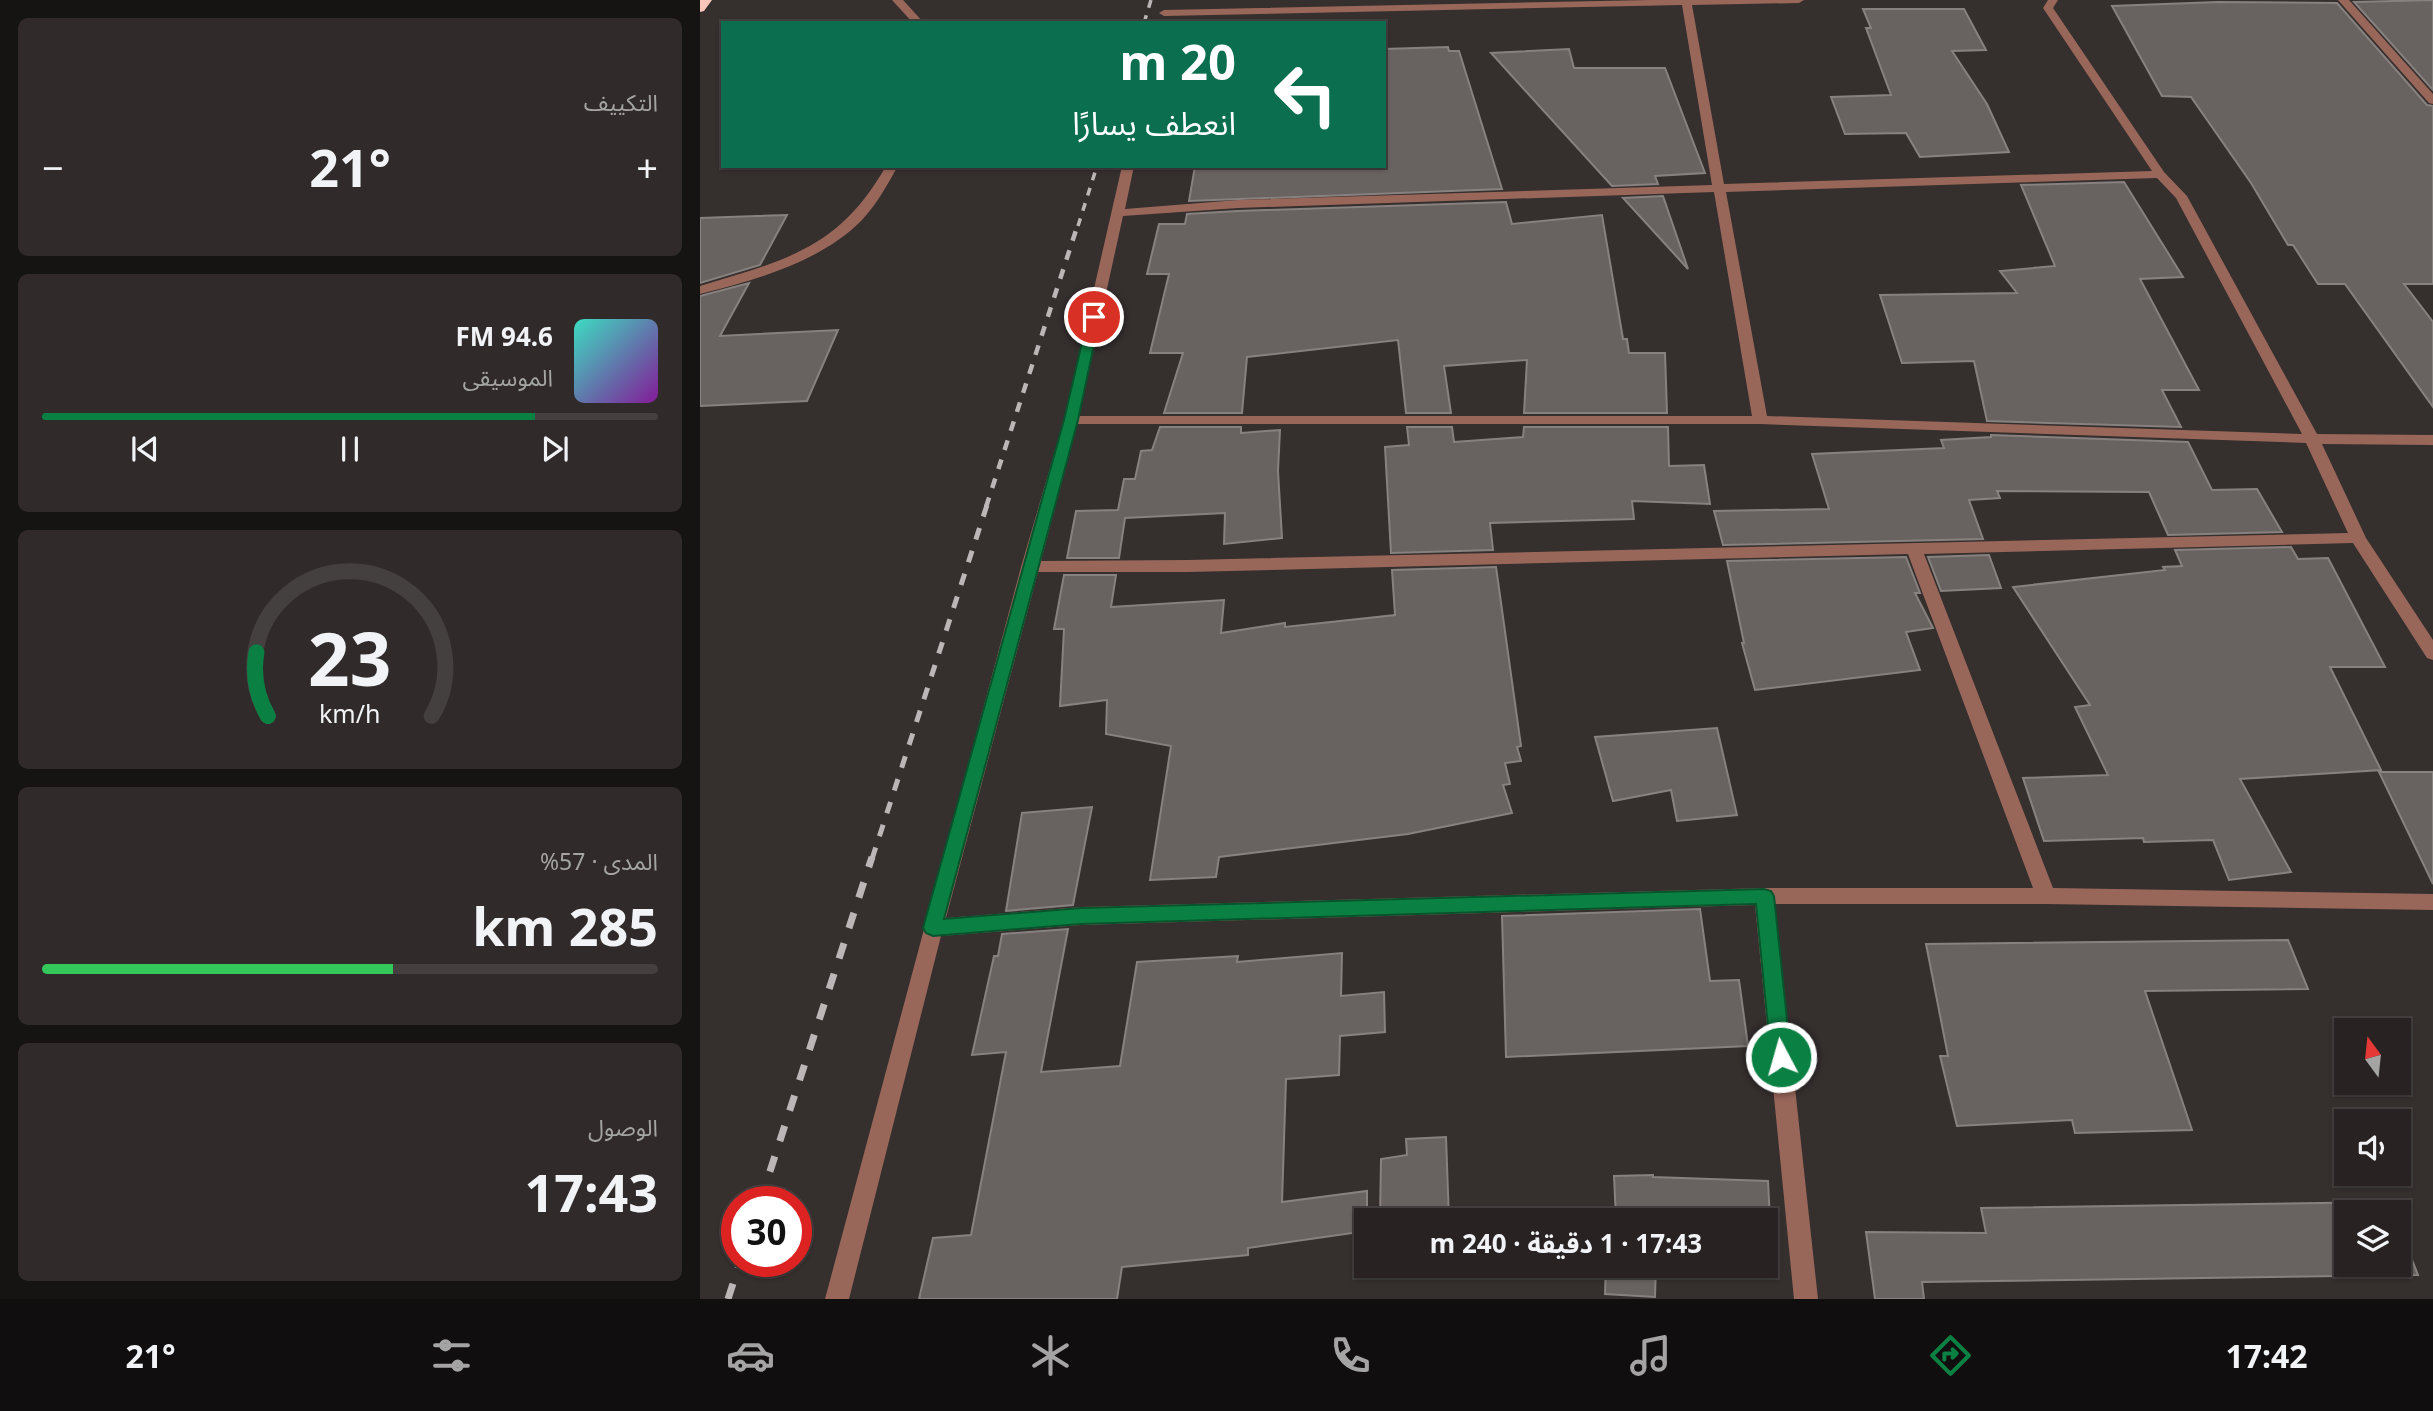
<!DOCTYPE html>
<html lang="ar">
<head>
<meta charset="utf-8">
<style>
	:root { --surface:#282322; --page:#302b2a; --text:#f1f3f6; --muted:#a5a4a5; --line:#444040; --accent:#0b8043 }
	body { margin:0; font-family:"Noto Sans","Noto Sans Arabic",sans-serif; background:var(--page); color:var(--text); direction:rtl; height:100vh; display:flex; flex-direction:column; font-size:26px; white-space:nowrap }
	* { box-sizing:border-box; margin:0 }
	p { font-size:23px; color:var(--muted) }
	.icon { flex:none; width:38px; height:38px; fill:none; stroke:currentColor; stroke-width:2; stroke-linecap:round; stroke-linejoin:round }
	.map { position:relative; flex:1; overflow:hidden; direction:ltr }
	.drawer { display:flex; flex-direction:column; gap:18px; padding:18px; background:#161313; width:700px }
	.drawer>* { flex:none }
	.hud { position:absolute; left:21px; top:21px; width:665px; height:147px; border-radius:0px; box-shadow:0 2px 5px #0004,0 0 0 2px var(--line); direction:rtl; background:#0b6e4f; color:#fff; overflow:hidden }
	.needle { width:46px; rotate:345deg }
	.fabs { position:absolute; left:1634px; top:1018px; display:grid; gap:14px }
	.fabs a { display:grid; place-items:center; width:77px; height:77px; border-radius:0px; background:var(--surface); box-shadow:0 2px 5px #0004,0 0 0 2px var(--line); font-size:35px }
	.speed { position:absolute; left:21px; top:1186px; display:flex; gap:14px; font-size:35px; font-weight:700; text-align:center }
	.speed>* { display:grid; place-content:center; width:91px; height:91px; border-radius:50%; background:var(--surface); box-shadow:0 2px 5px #0004,0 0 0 2px var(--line); line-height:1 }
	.speed .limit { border:10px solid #d22; background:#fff; color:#111 }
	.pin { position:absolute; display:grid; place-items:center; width:60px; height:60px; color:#fff; margin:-30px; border:4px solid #fff; border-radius:50%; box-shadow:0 2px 7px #0007 }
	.me { position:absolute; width:77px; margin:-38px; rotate:354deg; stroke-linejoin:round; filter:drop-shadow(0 0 5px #0008) }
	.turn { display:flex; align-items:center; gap:24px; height:147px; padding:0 35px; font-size:32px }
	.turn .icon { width:91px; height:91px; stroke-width:2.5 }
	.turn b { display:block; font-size:49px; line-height:60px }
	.big { font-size:52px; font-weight:700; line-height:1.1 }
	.drawer .tile { flex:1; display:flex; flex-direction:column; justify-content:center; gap:10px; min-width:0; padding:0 24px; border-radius:10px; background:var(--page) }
	.drawer .dial { align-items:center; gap:0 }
	.dial svg { height:182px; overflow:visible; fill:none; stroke:var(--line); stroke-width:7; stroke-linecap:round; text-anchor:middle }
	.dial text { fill:var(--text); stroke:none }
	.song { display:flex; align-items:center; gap:21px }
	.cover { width:84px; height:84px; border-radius:10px; background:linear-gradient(135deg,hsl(170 70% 55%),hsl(290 70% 35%)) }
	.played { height:7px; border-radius:4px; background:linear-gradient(90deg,var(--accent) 80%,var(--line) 80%) }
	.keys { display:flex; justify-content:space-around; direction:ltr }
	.heat { display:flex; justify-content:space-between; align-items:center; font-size:38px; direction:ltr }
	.charge { height:10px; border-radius:5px; background:linear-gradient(90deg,#34c759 57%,var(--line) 0) }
	.trip { position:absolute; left:654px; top:1208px; width:424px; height:70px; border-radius:0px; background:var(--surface); box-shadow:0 2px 5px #0004,0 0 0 2px var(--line); font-weight:700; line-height:70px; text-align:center; direction:rtl }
	.dock { display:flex; height:112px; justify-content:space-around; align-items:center; background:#100e0e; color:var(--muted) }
	.dock .icon { width:49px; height:49px }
	.dock .selected { color:var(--accent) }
	.dock b { font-size:32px; color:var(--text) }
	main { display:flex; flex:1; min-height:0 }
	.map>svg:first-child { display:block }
</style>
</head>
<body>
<main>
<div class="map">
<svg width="1733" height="1299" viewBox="0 0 1733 1299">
	<rect width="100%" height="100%" fill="#352f2e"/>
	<!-- building -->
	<g fill="#686260" stroke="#87817f" stroke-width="2">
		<path d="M1733,0v90l-79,-88z"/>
		<path d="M1518,2l119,1 90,102 6,1v178h-29l29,38v85l-88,-123h-27l-25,-39h-5l-37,-62 -60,-86 -29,-1 -50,-90z"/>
		<path d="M1163,9h101l22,41 -34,1 35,53 22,48 -89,5 -14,-24 -61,1 -14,-37 60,-2 -25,-67h5z"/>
		<path d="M748,47l1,4h10l43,138 -313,12 6,-35h189v-117z"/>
		<path d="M869,49l5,19h91l40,105 -50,3 3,8 -46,2 -121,-133z"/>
		<path d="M1424,182l59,95 -43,2 59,111h-37l19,37 -194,-6 -13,-60 -72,2 -22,-68 137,-2 -17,-22 55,-5 -34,-81z"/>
		<path d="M963,196l25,73 -65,-71z"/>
		<path d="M806,202l6,22 90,-9 21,124h4l2,14h36l2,60h-143l3,-53 -83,6 7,47h-45l-8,-73 -151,17 -5,56h-78l19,-60h-33l19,-79h-22l12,-50h26l2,-10 51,-3z"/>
		<path d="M87,215l-27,50 -60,18v-65z"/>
		<path d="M49,283l-29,53 118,-6 -31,71 -107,5v-110z"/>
		<path d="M460,427h81v6l39,-3 -2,41 4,67 -58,6 1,-31 -100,5 -6,40h-52l9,-47 42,-1 6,-31h11l6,-28 11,-1z"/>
		<path d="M707,427h45l2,15 69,-5 1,-10h144l1,39 35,-1 6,39 -78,-3 2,18 -144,4 3,27 -102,3 -6,-106 24,-2z"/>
		<path d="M1291,435l197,7 24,48 45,-1 25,43 -114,3 -19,-43 -152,-1 3,7 -31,2 14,39 -260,6 -9,-34 115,-2 -17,-55 132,-6 -3,-8 50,-3z"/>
		<path d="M1591,547l7,12 30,-1 57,109h-55l51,103 -141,9 51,93 -62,8 -16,-40 -69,2 -1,-4 -99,3 -21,-63 85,-3 -33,-68 15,-2 -77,-118 152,-17 -2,-3 19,-1 -7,-16z"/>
		<path d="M1289,555l12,33 -60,3 -13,-34z"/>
		<path d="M1206,557l14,36h-5l18,35 -27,4 14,38 -165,20 -13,-47h2l-17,-82z"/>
		<path d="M796,567l25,179 -4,1 4,14 -16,2 5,21 -7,1 9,28 -104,21 -189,23 -3,20 -66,3 21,-134 -65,-12 1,-34 -47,6 4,-77h-10l10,-54h52l-5,32 113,-7 -3,33 64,-10v4l110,-12 -3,-45z"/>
		<path d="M1017,728l20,87 -60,6 -6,-31 -58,11 -18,-64z"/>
		<path d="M1679,772h54v112z"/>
		<path d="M392,807l-19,98 -67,6 16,-98z"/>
		<path d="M1000,909l10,72 29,-1 9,66 -242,11 -4,-141z"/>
		<path d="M368,929l-27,143 79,-6 17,-104 101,-6 -1,6 105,-9 -1,43 43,-4 1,40 -45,4 -1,39 -53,4 -4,123 85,-11v40l-119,17v7l-126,12 -5,32h-198l14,-61 38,-3 35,-183 -34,3 22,-99h4l4,-22z"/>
		<path d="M1588,940l20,49 -163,2 47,139 -117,3 -3,-13 -115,6 -17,-70h8l-22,-112z"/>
		<path d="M746,1137l3,83h-69l1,-61 26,-4 -1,-16z"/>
		<path d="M953,1175v2l115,4 2,39h-162l8,-2 -2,-42z"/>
		<path d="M1689,1202l5,11h-47v52h52v-38l19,48 -496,7 2,17h-49l-9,-67 120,1 -5,-25z"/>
		<path d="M906,1265h50l-1,32 -50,-3z"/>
	</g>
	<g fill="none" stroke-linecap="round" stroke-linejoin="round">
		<!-- minor -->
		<g fill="#99675a" fill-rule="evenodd">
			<path d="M192,0h11l21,23h-11z"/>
			<path d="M950,0h154l-5,3 -107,2 32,179 428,-13 -109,-163 5,-8h10l-5,8 111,164 23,24 130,238 116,1v10l-111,-1 44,94 67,102v20l-6,-2 -74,-115 -429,11 129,334 380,6v16l-387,-6h-271l43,395h-24l-39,-394 -674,20 -140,11 -92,363h-24l196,-732 43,-147 58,-254h12l-9,43 113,-9 474,-15 -30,-180 -518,11 -5,-3 5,-3zM1457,178l19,20 126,236 -535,-18 -41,-224zM1014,192l38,224h-673l44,-200 115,-8zM377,424h683l546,19 42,90 -1160,27 -147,1zM1208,554l125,334h-269l-683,19 -135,11 92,-346h150z"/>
			<path d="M1638,0h11l84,94v10l-4,-1z"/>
			<path d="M186,166h12c-11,19 -21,38 -36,54 -41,42 -107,60 -162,74v-8c85,-26 139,-37 186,-120z"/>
		</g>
		<!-- highway -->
		<path fill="#fac7ba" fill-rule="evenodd" d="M0,0h12l-8,11 -4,1z"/>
		<!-- rail-far3 -->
		<g stroke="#bbb7b6" stroke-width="3.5" stroke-dasharray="8 8" stroke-linecap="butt">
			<path d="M444,23l7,-23"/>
			<path d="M378,226l19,-60"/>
		</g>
		<!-- rail-far2 -->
		<path stroke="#bbb7b6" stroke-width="4.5" stroke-dasharray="10 10" stroke-linecap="butt" d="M286,507l92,-283"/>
		<!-- rail-far1 -->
		<path stroke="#bbb7b6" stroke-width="5" stroke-dasharray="12 12" stroke-linecap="butt" d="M172,859l115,-354"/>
		<!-- rail -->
		<g stroke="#bbb7b6" stroke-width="7" stroke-dasharray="16 16" stroke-linecap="butt">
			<path d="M60,1202l112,-345"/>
			<path d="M28,1299l12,-37"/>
		</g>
	</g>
	<!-- route -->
	<path fill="#0b8043" stroke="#07532c" stroke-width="2" d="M394,313l6,4 -22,103 -134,499 137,-11 683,-19 7,2 3,5 17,161 -3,7 -7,2 -7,-2 -3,-7 -15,-153 -675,20 -148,12 -7,-3 -3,-5 141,-508 24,-103z"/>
</svg>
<div class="fabs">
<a><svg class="needle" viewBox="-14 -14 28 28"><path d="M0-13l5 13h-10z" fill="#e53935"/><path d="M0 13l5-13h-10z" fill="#a5a4a5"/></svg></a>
<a><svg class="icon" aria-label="sound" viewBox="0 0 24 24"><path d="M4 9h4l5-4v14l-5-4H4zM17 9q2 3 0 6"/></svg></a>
<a><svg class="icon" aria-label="layers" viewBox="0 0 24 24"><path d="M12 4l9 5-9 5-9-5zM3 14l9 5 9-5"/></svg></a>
</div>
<div class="speed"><div class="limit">30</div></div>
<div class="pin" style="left:394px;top:317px;background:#d93025"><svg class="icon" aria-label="arrive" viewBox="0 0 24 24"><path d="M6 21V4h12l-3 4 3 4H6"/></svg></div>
<svg class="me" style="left:1081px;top:1057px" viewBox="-20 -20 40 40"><circle r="17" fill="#0b8043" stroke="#fff" stroke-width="3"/><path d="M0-11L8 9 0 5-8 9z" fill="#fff"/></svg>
<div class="trip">17:43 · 1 دقيقة · 240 m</div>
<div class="hud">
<div class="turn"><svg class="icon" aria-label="left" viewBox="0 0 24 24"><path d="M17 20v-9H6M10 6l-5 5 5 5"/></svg><div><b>20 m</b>انعطف يسارًا</div></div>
</div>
</div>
<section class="drawer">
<div class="tile"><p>التكييف</p>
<div class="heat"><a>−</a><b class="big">21°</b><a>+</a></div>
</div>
<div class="tile">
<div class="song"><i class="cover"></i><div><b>94.6 FM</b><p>الموسيقى</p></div></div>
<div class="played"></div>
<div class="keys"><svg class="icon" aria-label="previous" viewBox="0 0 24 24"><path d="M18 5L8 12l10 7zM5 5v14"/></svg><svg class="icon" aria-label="pause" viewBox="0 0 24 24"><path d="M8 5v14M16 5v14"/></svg><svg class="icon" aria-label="next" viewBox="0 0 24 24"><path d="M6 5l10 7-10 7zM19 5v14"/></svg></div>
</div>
<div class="tile dial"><svg viewBox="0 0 100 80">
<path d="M14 69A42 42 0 1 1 86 69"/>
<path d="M14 69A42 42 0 0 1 9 41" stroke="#0b8043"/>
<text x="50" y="56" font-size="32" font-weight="700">23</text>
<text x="50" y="72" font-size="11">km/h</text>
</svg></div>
<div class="tile"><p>المدى · 57%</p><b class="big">285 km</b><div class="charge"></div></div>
<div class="tile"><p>الوصول</p><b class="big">17:43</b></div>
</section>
</main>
<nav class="dock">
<b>17:42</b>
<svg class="icon selected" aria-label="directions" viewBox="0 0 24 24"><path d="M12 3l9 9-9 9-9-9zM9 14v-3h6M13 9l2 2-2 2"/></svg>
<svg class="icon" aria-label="music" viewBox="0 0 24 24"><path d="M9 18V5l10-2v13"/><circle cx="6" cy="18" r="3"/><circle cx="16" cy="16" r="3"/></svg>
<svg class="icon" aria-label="phone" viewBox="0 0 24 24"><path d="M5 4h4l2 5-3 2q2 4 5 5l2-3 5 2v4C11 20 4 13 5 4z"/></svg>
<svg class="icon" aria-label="climate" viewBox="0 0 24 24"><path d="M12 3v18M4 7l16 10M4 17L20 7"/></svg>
<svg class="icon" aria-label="car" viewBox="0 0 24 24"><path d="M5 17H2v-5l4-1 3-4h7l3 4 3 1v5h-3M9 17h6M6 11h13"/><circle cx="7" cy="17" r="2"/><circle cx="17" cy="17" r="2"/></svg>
<svg class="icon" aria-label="filters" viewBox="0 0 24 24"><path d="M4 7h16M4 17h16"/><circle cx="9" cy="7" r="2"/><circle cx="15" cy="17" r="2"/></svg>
<b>21°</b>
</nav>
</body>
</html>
